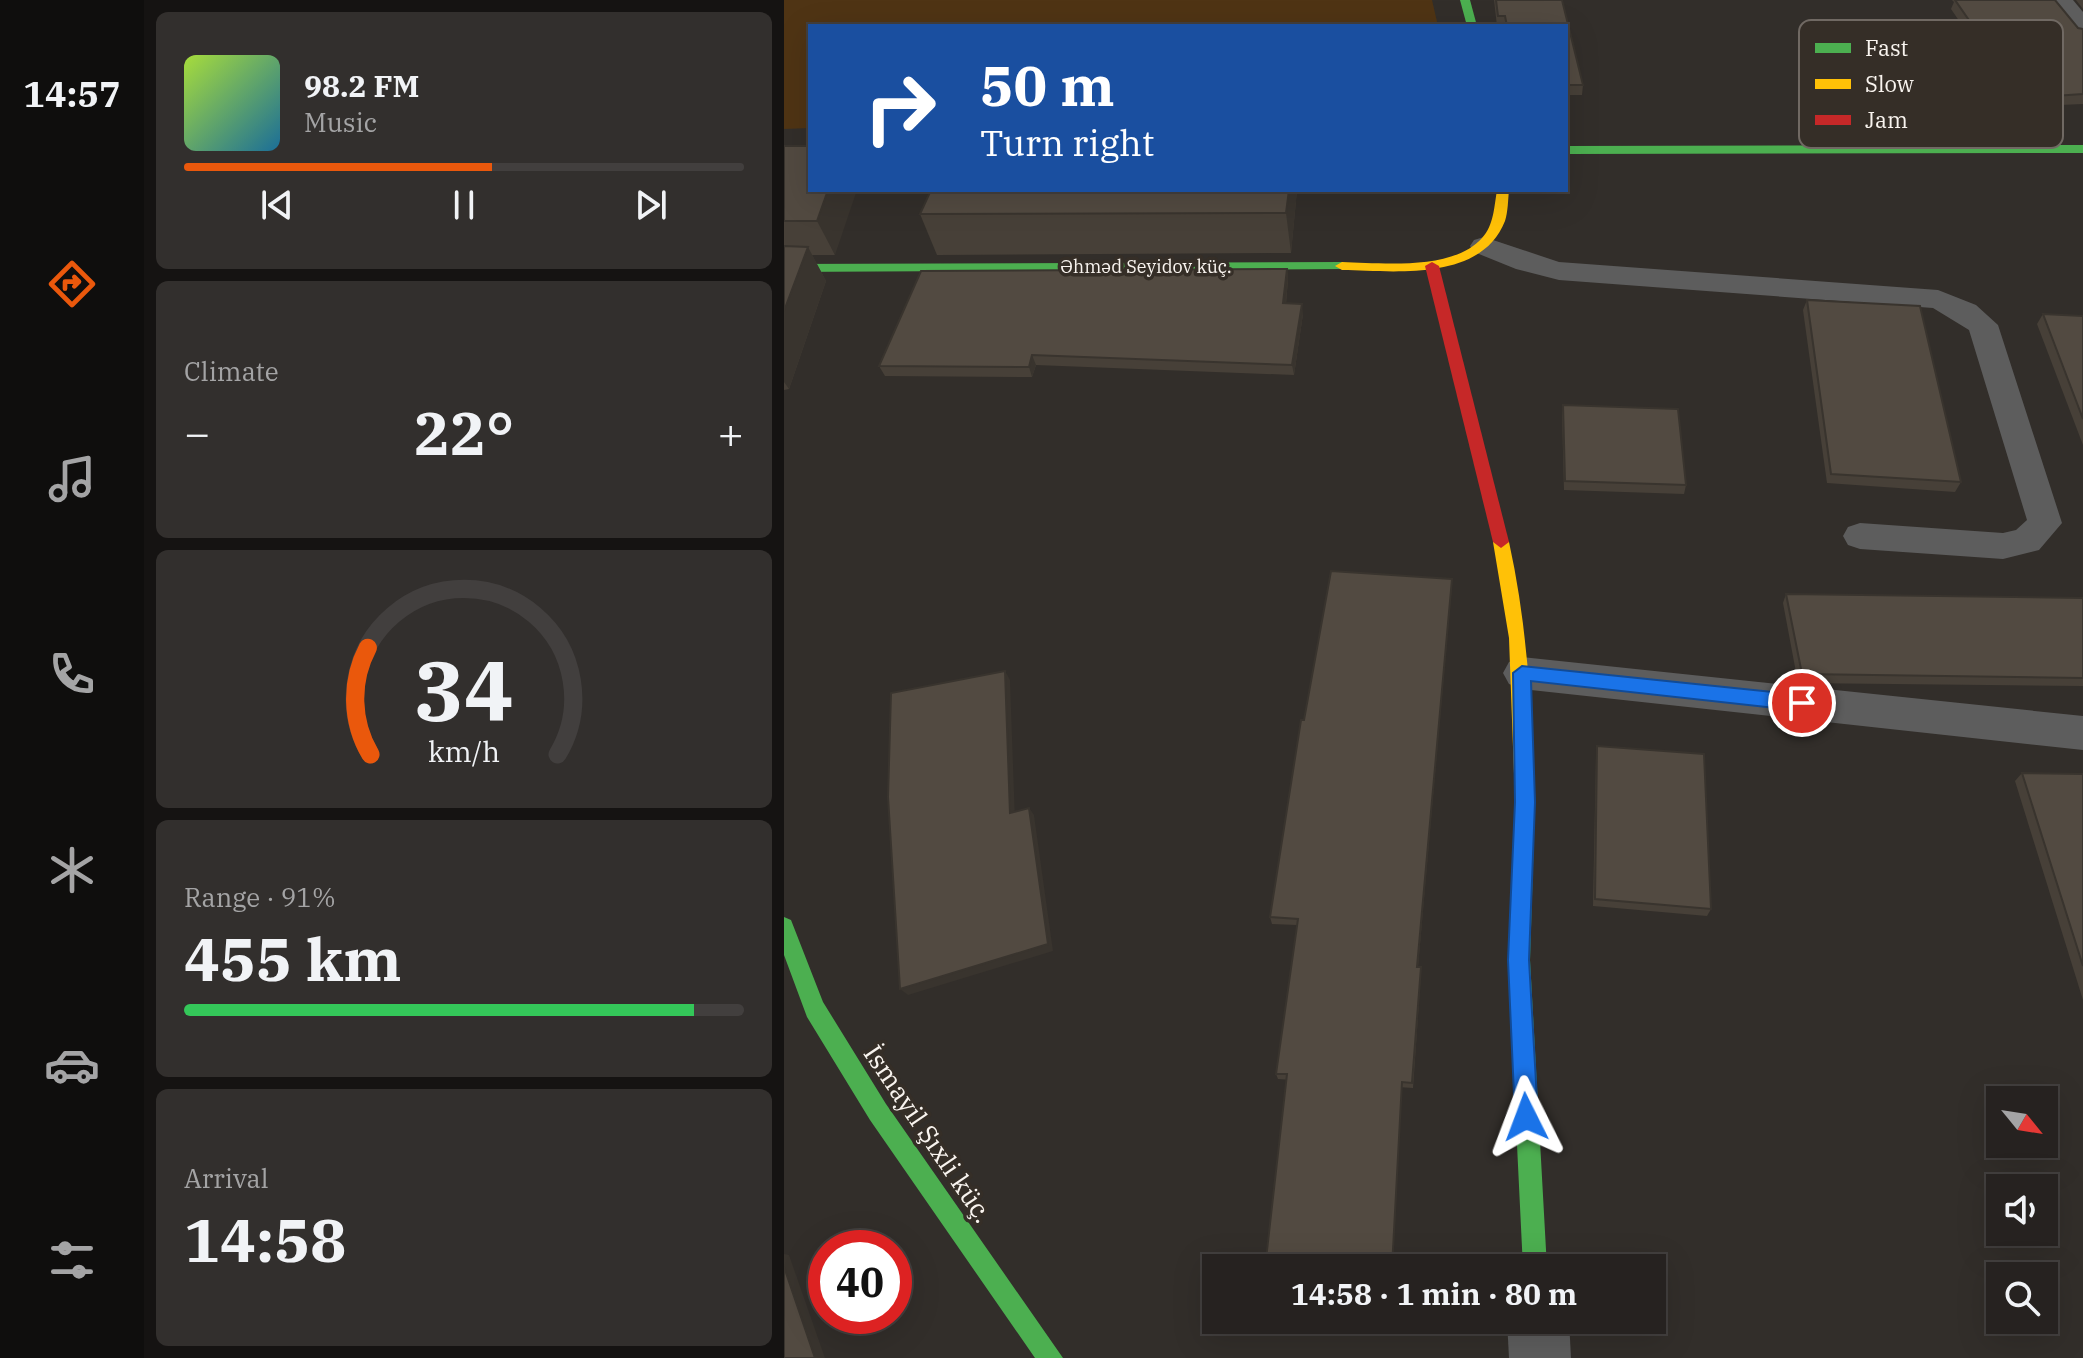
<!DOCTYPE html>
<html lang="en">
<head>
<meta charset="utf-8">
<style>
	:root { --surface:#262220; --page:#322f2d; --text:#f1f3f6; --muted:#a4a4a5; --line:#423f3e; --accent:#ea580c }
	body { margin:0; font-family:"IBM Plex Serif",serif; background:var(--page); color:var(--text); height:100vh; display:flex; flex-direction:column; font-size:30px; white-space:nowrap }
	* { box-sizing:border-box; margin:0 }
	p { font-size:26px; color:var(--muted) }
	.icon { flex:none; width:44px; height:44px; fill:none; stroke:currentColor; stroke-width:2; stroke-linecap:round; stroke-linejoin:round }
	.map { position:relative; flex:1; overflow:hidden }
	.details { display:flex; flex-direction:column; gap:12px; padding:12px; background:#151312; width:640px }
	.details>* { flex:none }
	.guide { position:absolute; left:24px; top:24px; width:760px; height:168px; border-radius:0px; box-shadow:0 8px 32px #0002,0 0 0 2px var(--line); background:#1a4fa0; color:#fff; overflow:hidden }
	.needle { width:52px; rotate:120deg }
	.tools { position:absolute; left:1202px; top:1086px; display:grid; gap:16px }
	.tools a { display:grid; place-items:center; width:72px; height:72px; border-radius:0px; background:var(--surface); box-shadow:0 8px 32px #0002,0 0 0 2px var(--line); font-size:40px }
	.speed { position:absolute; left:24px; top:1230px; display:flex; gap:16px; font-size:40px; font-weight:700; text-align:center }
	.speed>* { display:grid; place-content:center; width:104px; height:104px; border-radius:50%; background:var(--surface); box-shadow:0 8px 32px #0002,0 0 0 2px var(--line); line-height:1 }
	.speed .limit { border:12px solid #d22; background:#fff; color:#111 }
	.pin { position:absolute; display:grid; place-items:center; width:68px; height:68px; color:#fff; margin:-34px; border:4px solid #fff; border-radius:50%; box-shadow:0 2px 8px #0007 }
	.me { position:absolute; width:88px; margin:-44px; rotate:357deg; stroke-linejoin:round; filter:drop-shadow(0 0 6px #0008) }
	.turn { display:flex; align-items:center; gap:28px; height:168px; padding:0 40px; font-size:36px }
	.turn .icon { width:104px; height:104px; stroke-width:2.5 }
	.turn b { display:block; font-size:56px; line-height:68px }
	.big { font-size:60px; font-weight:800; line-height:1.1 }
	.details .tile { flex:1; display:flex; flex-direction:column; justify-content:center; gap:12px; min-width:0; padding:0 28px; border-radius:12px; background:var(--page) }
	.details .dial { align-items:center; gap:0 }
	.dial svg { height:208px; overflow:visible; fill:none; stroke:var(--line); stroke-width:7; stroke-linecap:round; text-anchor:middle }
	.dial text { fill:var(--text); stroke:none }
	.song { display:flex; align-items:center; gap:24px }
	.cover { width:96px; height:96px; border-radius:12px; background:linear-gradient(135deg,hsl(80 70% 55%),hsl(200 70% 35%)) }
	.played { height:8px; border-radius:4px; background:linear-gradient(90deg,var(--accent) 55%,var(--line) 55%) }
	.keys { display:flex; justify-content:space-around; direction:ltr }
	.heat { display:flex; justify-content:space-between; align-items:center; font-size:44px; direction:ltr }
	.charge { height:12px; border-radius:6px; background:linear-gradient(90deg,#34c759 91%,var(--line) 0) }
	.trip { position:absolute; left:418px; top:1254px; width:464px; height:80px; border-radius:0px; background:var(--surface); box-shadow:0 8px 32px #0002,0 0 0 2px var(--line); font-weight:800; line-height:80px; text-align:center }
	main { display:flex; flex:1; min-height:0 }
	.tab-bar { display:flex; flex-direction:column; width:144px; justify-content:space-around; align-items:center; background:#0f0e0d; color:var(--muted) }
	.tab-bar .icon { width:56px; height:56px }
	.tab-bar .current { color:var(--accent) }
	.tab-bar b { font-size:36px; color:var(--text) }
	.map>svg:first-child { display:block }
</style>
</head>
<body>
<main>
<nav class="tab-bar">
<b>14:57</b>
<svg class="icon current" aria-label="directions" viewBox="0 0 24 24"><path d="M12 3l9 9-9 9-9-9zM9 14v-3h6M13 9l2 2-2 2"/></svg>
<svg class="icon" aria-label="music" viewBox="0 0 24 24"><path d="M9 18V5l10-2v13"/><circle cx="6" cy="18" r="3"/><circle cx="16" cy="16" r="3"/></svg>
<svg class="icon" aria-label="phone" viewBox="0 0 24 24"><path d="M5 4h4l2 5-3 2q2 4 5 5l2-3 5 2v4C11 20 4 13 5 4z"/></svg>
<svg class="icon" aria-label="climate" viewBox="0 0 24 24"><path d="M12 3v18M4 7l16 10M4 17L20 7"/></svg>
<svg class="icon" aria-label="car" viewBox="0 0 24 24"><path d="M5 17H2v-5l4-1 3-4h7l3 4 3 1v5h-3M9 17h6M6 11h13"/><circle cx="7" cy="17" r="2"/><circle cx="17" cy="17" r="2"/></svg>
<svg class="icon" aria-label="filters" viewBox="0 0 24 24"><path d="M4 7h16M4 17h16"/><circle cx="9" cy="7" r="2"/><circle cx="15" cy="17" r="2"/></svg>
</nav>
<section class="details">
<div class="tile">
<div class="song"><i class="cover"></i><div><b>98.2 FM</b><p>Music</p></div></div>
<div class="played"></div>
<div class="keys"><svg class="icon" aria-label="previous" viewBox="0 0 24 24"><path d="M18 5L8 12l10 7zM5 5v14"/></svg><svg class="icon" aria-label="pause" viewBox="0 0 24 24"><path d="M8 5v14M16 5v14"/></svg><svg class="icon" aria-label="next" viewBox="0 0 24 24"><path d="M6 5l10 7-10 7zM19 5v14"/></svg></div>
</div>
<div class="tile"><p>Climate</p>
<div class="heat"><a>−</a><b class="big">22°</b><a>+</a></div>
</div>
<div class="tile dial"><svg viewBox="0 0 100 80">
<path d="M14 69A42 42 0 1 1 86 69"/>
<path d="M14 69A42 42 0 0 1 13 28" stroke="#ea580c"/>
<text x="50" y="56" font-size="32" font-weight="700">34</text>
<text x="50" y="72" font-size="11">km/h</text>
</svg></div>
<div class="tile"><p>Range · 91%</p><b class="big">455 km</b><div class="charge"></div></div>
<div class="tile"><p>Arrival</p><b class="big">14:58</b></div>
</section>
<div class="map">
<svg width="1299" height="1358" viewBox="0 0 1299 1358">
	<rect width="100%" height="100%" fill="#322e2a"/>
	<!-- green -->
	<path fill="#4f3414" d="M0,0h648l6,26h-628v102l-26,1z"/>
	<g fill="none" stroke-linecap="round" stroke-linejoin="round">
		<!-- lane -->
		<g fill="#5d5d5d" fill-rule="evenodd">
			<path d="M700,237l75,25 379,28 38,15 22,20 64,198 -23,27 -36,9 -143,-10 -12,-4 -5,-9 5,-9 12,-4 143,10 13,-3 11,-10 -58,-190 -36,-22 -374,-28 -43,-11 -42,-17 -4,-6 4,-6z"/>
			<path d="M738,657l561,59v34l-561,-61 -13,-5 -6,-11 6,-11z"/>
		</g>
		<!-- street -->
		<g fill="#5d5d5d" fill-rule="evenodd">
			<path d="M1262,0h27l10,12v25l-9,-2z"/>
			<path d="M723,1320h62l2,38h-62z"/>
		</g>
		<!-- fast -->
		<g fill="#4caf50" fill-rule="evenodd">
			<path d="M676,0h10l7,26h-10z"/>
			<path d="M1299,145v8l-517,1v-8z"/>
			<path d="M558,262l7,4 -2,3 -563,3v-8z"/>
			<path d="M741,792l7,3 3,6 -5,159 17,308h-24l-15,-308 7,-159 3,-6z"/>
			<path d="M0,917l7,3 32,82 63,102 177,254h-28l-165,-238 -63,-103 -23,-62z"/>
		</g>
		<!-- slow -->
		<g fill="#ffc107" fill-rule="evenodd">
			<path d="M713,190h12c-1,10 -1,22 -4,31 -24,61 -110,50 -163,49l-7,-4 7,-4c40,1 111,9 140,-24 12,-13 12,-31 15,-48z"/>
			<path d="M717,536l8,6c19,86 23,172 26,259l-3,6 -7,3 -7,-3 -3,-6 -6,-163 -16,-96z"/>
		</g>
		<!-- jam -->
		<path fill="#c62828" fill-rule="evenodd" d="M648,262l7,4 70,276 -8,6 -8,-6 -68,-276z"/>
	</g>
	<!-- wall -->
	<g fill="#474038">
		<path d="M710,0h68l21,85 -1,10h-16v-69h-69z"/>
		<path d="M1168,0h103l23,28 5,1v75l-65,3 -67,-98 3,-7z"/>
		<path d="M1292,0h7v9z"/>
		<path d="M0,146l51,109h-23l14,26 -37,108 -5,1z"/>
		<path d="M147,190h366l-6,63 -354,2 -17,-41z"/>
		<path d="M503,269l1,10 -2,25 17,10 -9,61 -258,-10 -4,12 -147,-1 -6,-10z"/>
		<path d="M1023,300l154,182 -6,10 -128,-9 -24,-173z"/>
		<path d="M1259,314l40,2v129l-46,-121z"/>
		<path d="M779,405l123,80 -2,9 -120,-4 -2,-75z"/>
		<path d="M668,579l-34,388h3v6l-8,115 -135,-9 -2,-5 21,-149 -25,-1 -2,-7 34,-197z"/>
		<path d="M1002,594l297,4v88l-285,-3 -15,-80z"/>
		<path d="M813,746l114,163 -4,7 -114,-10 3,-151z"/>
		<path d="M1238,773l61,1v226l-68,-219z"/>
	</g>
	<!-- shaded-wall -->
	<g fill="#39342e">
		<path d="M44,190h29l-22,65 -18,-34z"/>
		<path d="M505,190h8l-6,63 -5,-40z"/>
		<path d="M24,247l18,34 -37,108 -5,-7v-71z"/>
		<path d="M503,269l1,10 -3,34 -2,-10z"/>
		<path d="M518,304l1,10 -9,61 -2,-10z"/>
		<path d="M248,355l4,10 -4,12 -3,-10z"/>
		<path d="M668,579v9l-35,385v-6z"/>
		<path d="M221,671l5,9 5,141 -5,-8z"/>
		<path d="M245,808l5,7 19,136 -145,44 -8,-6z"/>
		<path d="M618,1082l-9,186h-1z"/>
		<path d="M0,1254l5,1 36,103h-10l-31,-91z"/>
	</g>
	<!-- building -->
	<g fill="#524a41" stroke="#39342e" stroke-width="2">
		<path d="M712,0h66l21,85h-17v-59h-59l-2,-10h-7z"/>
		<path d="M1171,0h100l23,28 5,1v65l-60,4z"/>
		<path d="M0,146h26v44h18l-11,31h-33z"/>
		<path d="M147,190h358l-3,23 -366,1z"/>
		<path d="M0,246l24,1 -24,64z"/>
		<path d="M503,269l-4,34 19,1 -10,61 -260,-10 -3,12 -150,-1 42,-95z"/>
		<path d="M1023,300l113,6 41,176 -130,-8z"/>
		<path d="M1259,314l40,2v103z"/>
		<path d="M779,405l115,4 8,76 -121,-4z"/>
		<path d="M547,571l121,8 -35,388h4l-9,116 -10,-1 -10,186h-127l22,-194h-11l22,-155 -28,-2 31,-197h3z"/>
		<path d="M1002,594l297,4v80l-281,-4z"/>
		<path d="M221,671l5,142 19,-5 19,136 -148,45 -12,-192 3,-104z"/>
		<path d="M813,746l107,8 7,155 -116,-10z"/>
		<path d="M1238,773l61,1v192z"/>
		<path d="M0,1267l31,91h-31z"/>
	</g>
	<!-- route -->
	<path fill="#1a73e8" stroke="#114b97" stroke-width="2" d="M738,666l280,29 7,2 3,6 -3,5 -7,3 -271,-30 4,121 -6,158 9,157 -4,8 -8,4 -8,-4 -3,-8 -7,-157 7,-158 -2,-129z"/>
	<g text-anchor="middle" stroke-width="7" stroke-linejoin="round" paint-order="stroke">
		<!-- far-street labels -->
		<g font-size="18" fill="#f9f4ef" stroke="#352e27">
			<text x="362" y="273">Əhməd Seyidov küç.</text>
		</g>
		<!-- near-street labels -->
		<g font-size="26" fill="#f9f4ef" stroke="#352e27">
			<text transform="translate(144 1134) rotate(56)" y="9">İsmayil Şıxli küç.</text>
		</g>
	</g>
	<!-- legend -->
	<rect x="1015" y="20" width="264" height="128" rx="12" fill="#352e27" stroke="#706963" stroke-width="2"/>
	<rect x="1031" y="43" width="36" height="10" fill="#4caf50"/>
	<rect x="1031" y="79" width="36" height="10" fill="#ffc107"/>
	<rect x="1031" y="115" width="36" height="10" fill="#c62828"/>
	<g font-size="22" fill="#f9f4ef">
		<text x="1081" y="56">Fast</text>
		<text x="1081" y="92">Slow</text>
		<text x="1081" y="128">Jam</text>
	</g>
</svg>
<div class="tools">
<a><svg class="needle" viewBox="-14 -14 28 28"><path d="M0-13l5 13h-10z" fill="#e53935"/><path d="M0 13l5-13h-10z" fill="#a4a4a5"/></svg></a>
<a><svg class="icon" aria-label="sound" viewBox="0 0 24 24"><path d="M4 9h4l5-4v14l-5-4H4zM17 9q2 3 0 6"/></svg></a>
<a><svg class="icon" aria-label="search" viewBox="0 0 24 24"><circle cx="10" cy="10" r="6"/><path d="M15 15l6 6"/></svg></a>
</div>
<div class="speed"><div class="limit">40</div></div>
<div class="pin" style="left:1018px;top:703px;background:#d93025"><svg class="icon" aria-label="arrive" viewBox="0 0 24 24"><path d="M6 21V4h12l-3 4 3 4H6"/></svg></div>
<svg class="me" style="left:742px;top:1117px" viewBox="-20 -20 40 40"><path d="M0-17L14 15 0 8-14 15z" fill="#1a73e8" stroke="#fff" stroke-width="4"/></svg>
<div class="trip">14:58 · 1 min · 80 m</div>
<div class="guide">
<div class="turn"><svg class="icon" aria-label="right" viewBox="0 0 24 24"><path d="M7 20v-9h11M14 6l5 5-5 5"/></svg><div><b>50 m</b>Turn right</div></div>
</div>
</div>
</main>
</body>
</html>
